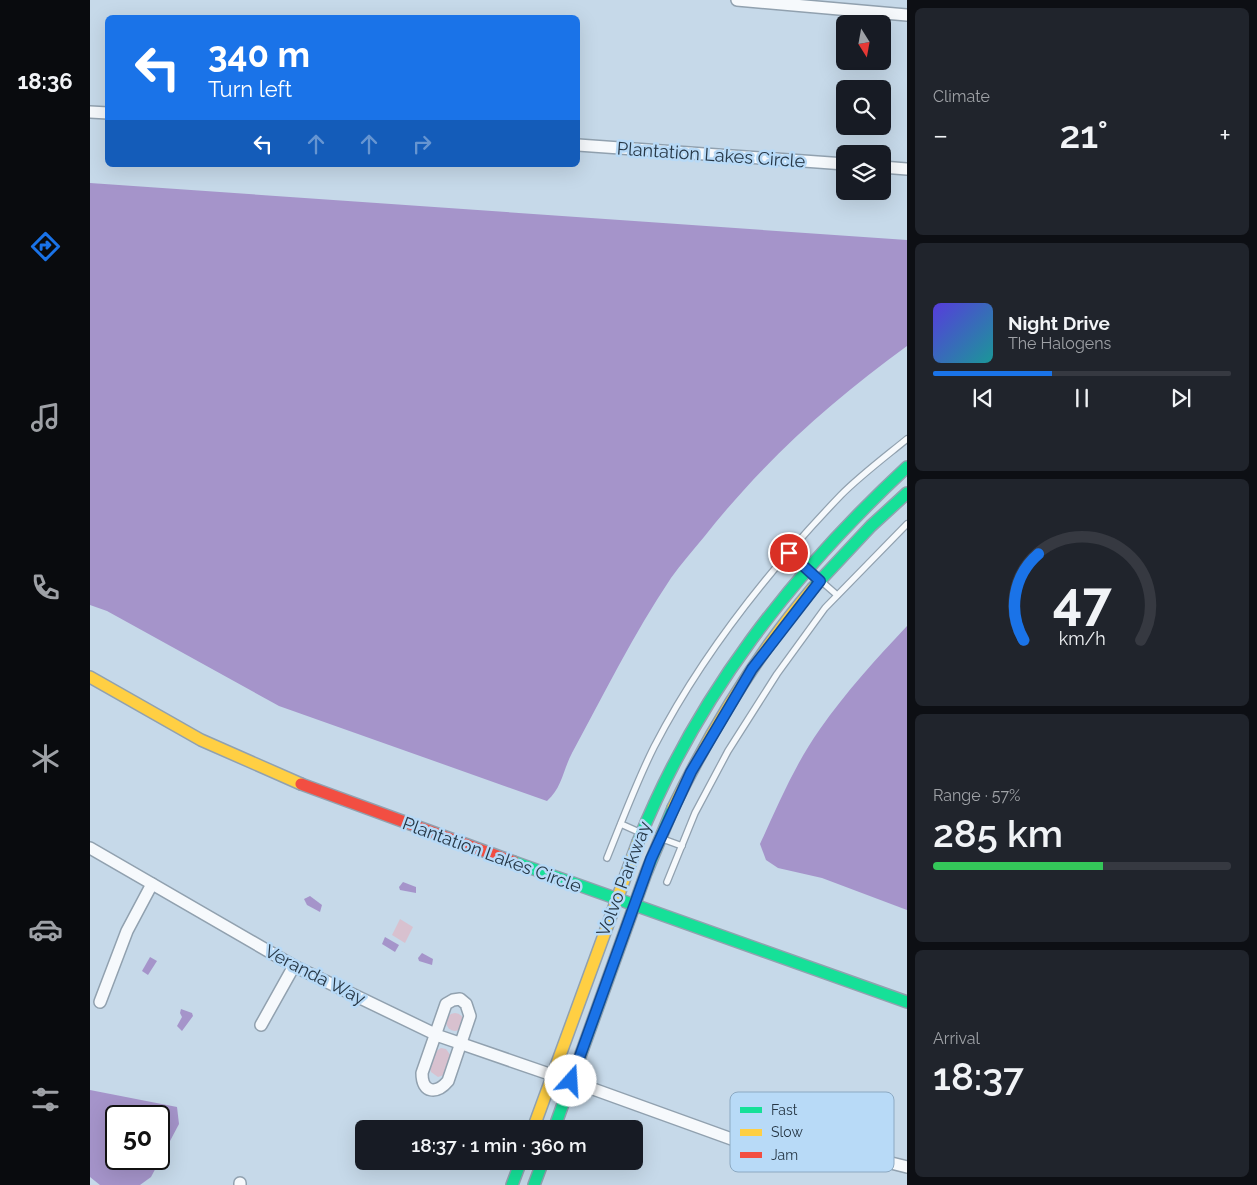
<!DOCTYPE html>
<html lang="en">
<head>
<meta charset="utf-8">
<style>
	:root { --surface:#171b24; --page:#20242c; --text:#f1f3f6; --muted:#9ea1a6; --line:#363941; --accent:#1a73e8 }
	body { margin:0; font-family:Raleway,sans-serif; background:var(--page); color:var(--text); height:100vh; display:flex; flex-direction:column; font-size:19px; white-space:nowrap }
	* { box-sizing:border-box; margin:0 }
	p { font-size:16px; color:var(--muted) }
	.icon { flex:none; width:28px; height:28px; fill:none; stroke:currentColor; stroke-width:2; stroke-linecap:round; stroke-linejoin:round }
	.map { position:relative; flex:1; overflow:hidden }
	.side { display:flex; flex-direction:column; gap:8px; padding:8px; background:#0d0f14; width:350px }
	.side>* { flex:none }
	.hud { position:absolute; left:15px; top:15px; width:475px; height:152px; border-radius:8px; box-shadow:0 5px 20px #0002; background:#1a73e8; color:#fff; overflow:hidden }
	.needle { width:32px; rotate:169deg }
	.tools { position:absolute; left:746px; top:15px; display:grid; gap:10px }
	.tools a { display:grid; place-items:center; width:55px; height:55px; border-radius:8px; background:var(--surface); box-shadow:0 5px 20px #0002; font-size:25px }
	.speed { position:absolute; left:15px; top:1105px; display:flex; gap:10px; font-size:25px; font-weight:700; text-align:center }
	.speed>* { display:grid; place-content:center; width:65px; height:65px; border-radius:50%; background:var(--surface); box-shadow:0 5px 20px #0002; line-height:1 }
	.speed .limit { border:2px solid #111; border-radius:8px; background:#fff; color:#111 }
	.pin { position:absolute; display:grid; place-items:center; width:42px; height:42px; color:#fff; margin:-21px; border:2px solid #fff; border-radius:50%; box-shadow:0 1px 5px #0007 }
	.me { position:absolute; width:55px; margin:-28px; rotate:19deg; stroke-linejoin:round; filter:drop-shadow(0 0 4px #0008) }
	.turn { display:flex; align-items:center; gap:18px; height:105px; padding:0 20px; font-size:22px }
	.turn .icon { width:65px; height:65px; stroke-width:2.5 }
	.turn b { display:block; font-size:35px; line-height:42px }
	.lanes { display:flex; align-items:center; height:48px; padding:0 20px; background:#0003; justify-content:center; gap:25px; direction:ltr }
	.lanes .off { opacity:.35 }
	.big { font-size:38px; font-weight:600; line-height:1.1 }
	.side .tile { flex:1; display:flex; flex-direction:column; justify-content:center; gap:8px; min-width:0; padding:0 18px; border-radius:8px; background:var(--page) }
	.side .dial { align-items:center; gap:0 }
	.dial svg { height:130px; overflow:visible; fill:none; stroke:var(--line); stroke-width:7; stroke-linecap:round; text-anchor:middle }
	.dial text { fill:var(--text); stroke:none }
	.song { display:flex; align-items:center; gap:15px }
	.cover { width:60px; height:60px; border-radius:8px; background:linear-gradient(135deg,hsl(250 70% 55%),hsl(180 70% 35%)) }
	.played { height:5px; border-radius:2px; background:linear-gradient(90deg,var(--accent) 40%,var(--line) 40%) }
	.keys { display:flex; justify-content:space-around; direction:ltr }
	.heat { display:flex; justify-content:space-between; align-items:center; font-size:28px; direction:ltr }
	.charge { height:8px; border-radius:4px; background:linear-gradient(90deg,#34c759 57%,var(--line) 0) }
	.trip { position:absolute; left:265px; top:1120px; width:288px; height:50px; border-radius:8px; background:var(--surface); box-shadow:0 5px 20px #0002; font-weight:600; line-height:50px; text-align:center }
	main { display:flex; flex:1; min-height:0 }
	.tabs { display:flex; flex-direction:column; width:90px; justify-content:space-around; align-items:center; background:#090b0e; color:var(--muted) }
	.tabs .icon { width:35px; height:35px }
	.tabs .active { color:var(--accent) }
	.tabs b { font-size:22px; color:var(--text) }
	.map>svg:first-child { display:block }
</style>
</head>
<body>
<main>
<nav class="tabs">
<b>18:36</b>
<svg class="icon active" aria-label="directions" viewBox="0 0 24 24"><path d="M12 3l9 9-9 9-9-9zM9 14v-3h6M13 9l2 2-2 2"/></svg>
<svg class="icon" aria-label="music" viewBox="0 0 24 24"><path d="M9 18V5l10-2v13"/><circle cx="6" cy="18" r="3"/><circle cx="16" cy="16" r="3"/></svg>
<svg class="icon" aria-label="phone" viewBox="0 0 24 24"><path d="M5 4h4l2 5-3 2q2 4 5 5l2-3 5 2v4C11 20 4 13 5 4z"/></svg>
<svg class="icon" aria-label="climate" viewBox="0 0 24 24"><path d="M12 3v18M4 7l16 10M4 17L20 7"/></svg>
<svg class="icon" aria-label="car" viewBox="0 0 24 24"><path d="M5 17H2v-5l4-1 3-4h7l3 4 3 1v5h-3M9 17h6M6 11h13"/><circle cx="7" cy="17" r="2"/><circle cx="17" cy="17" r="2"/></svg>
<svg class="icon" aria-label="filters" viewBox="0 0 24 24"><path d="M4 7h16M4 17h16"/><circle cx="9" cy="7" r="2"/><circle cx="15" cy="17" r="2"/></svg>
</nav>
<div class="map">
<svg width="817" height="1185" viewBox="0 0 817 1185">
	<rect width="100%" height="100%" fill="#c6d9e9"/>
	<!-- green -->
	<g fill="#d8c1cf">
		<path d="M310,919l13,8 -8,16 -13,-8z"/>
		<circle cx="365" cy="1022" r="9"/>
		<path d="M351,1048l5,1 5,7 -7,19 -6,2 -7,-5c-3,-8 2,-20 10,-24z"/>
	</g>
	<!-- water -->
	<g fill="#a594ca" fill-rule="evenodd">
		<path d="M0,183l817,57v106c-77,56 -144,116 -203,191 -11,13 -23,27 -33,41 -37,55 -67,116 -99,175 -9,17 -10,35 -25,48l-268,-95 -172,-95 -17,-6z"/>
		<path d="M817,626v284l-85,-32 -44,-10 -12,-8 -6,-16c18,-39 35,-80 60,-115 26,-37 56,-70 87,-103z"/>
		<path d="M313,882l13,5v6l-16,-3 -1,-3z"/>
		<path d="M220,896l12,9 -2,7 -13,-7 -3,-6z"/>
		<path d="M295,937l14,8 -4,7 -13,-8z"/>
		<path d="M332,953l11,6 -1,6 -13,-4 -1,-3z"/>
		<path d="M60,957l7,4 -9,14 -6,-4z"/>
		<path d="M91,1009l11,4 1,3 -11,15 -5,-5 5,-9 -2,-4z"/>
		<path d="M0,1090l87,17 2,17 -28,53 -11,8h-40l-10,-8zM26,1116h43v43h-43z"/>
	</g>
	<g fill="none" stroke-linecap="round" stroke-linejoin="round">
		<!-- lane casing -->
		<g stroke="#91a1af" stroke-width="8">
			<g id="lane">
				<path d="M699,553l48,42"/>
				<path d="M531,824l20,9"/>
				<path d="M570,838l22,8"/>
				<path d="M517,858c15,-37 29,-75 47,-111 48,-93 115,-177 187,-252 20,-20 44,-38 66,-56"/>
				<path d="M577,882l28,-69 33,-62 49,-77 48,-66 82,-84"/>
			</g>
		</g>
		<!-- street casing -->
		<g stroke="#91a1af" stroke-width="14">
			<g id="street">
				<path d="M647,0l170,15"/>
				<path d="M0,112l18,1"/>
				<path d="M488,145l267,19"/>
				<path d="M792,167l25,2"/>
				<path d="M0,848l204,118 145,70 113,39"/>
				<path d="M370,999l6,5 4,12 -22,65c-11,13 -26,13 -26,-8l24,-69 7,-4z"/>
				<path d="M10,1002l27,-71 25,-47"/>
				<path d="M171,1025l33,-59"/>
				<path d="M481,1081l180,65 100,7 56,14"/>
				<path d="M150,1185v-2"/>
			</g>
		</g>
		<!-- fast casing -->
		<g stroke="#91a1af" stroke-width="14">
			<g id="fast">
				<path d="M723,588l58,-62 36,-33"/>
				<path d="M548,842c59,-147 154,-268 269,-375"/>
				<path d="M424,862l393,140"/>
				<path d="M464,1129l92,-256 27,-65"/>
				<path d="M422,1185l9,-24"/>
				<path d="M444,1185l9,-24"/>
			</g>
		</g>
		<!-- slow casing -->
		<g stroke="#91a1af" stroke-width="14">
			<g id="slow">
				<path d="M0,677l111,63 100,44"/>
				<path d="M583,808c38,-78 84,-154 140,-220"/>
				<path d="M443,1129l105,-287"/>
			</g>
		</g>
		<!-- jam casing -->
		<g stroke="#91a1af" stroke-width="14">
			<path id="jam" d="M211,784l213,78"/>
		</g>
		<!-- lane -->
		<use href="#lane" stroke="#f6f9fc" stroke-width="5.5"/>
		<!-- street -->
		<use href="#street" stroke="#f6f9fc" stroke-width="11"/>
		<!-- fast -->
		<use href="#fast" stroke="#16e098" stroke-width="11"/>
		<!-- slow -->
		<use href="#slow" stroke="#ffcf43" stroke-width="11"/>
		<!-- jam -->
		<use href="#jam" stroke="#f24e42" stroke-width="11"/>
	</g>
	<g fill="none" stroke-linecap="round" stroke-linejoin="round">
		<!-- route casing -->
		<g stroke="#114b97" stroke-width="12">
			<path id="route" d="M481,1081l80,-222 40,-87 61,-103 68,-88 -31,-28"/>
		</g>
		<!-- route -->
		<use href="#route" stroke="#1a73e8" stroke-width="9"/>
	</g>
	<g text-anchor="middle" stroke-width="5" stroke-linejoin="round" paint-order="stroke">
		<!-- street labels -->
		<g font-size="18" fill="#263746" stroke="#b8daf7">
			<text transform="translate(621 155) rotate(4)" y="6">Plantation Lakes Circle</text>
			<text transform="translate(402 855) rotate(20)" y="6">Plantation Lakes Circle</text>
			<text transform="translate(534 879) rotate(-69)" y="6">Volvo Parkway</text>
			<text transform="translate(225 975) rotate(27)" y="6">Veranda Way</text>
		</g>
	</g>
	<!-- legend -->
	<rect x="640" y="1092" width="164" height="80" rx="8" fill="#b8daf7" stroke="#8ca9c2" stroke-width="1"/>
	<rect x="650" y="1107" width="22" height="6" fill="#16e098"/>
	<rect x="650" y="1129" width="22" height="7" fill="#ffcf43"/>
	<rect x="650" y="1152" width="22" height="6" fill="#f24e42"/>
	<g font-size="14" fill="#263746">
		<text x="681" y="1115">Fast</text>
		<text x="681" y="1137">Slow</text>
		<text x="681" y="1160">Jam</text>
	</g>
</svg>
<div class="tools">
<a><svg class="needle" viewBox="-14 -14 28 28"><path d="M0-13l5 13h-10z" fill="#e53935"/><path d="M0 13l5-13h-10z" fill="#9ea1a6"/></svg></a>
<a><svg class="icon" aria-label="search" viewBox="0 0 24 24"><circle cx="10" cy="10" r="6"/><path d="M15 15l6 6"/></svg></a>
<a><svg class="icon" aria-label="layers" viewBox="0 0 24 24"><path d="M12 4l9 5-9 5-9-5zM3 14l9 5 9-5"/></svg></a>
</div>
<div class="speed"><div class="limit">50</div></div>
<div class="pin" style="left:699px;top:553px;background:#d93025"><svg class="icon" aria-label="arrive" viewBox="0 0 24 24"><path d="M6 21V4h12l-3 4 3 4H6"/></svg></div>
<svg class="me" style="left:481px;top:1081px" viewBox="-20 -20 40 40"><circle r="19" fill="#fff"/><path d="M0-13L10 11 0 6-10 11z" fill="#1a73e8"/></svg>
<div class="trip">18:37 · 1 min · 360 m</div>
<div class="hud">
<div class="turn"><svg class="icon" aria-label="left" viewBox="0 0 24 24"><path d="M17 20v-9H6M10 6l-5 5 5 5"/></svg><div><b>340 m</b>Turn left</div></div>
<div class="lanes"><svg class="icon" aria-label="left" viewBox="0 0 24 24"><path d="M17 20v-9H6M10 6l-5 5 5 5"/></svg><svg class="icon off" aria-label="ahead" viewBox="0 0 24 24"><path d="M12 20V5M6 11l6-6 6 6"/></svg><svg class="icon off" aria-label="ahead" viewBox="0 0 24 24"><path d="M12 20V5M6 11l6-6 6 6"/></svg><svg class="icon off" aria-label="right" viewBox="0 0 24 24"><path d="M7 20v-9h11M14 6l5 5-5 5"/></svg></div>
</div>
</div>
<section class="side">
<div class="tile"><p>Climate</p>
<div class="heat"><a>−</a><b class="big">21°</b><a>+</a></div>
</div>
<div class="tile">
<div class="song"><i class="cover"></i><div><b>Night Drive</b><p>The Halogens</p></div></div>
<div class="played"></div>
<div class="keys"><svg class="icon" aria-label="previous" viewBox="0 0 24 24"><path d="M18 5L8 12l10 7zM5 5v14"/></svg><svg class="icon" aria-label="pause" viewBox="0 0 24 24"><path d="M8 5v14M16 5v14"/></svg><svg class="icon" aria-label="next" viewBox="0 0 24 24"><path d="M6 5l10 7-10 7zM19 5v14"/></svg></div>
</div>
<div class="tile dial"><svg viewBox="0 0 100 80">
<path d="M14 69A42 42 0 1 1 86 69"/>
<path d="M14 69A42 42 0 0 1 23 16" stroke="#1a73e8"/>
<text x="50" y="56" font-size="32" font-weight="700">47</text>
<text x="50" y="72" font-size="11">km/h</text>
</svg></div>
<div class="tile"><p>Range · 57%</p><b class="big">285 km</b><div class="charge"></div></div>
<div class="tile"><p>Arrival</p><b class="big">18:37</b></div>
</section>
</main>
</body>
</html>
